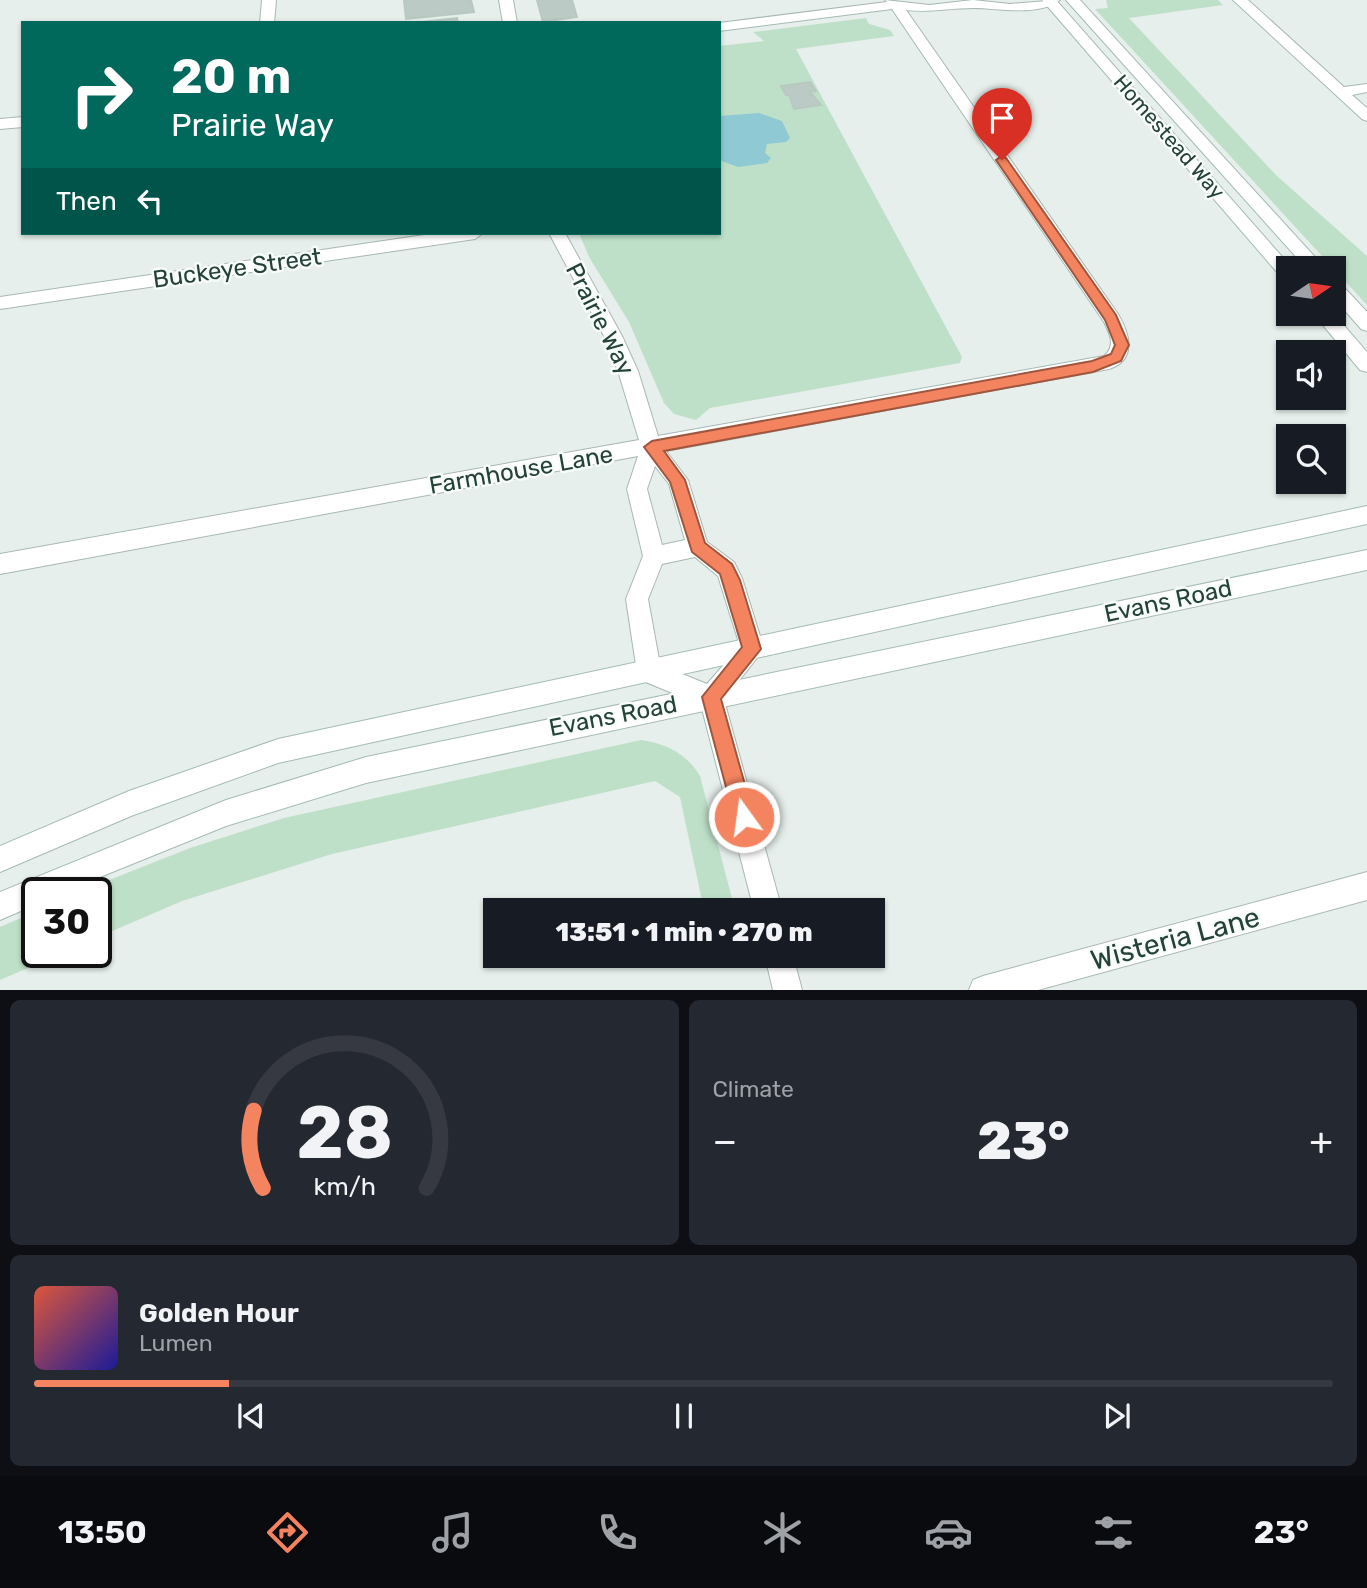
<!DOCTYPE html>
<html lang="en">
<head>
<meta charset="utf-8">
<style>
	:root { --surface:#171b24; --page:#242831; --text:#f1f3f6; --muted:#9ea1a6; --line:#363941; --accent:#f4845f }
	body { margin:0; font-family:Rubik,sans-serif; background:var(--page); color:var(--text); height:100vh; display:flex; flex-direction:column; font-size:26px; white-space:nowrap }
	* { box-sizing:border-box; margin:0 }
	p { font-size:23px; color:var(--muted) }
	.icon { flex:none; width:38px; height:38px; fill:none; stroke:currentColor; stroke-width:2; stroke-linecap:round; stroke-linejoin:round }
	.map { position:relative; height:990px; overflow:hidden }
	.sheet { display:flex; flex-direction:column; gap:10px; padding:10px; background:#0d0f14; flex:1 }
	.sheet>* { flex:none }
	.hud { position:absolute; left:21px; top:21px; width:700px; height:214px; border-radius:0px; box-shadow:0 2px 5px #0004; background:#00695c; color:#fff; overflow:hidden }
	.needle { width:46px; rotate:77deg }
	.controls { position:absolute; left:1276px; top:256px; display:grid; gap:14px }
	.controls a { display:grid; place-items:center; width:70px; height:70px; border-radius:0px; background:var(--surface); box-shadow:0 2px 5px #0004; font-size:35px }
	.speed { position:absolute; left:21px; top:877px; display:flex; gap:14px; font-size:35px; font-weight:700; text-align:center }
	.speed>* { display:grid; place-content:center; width:91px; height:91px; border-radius:50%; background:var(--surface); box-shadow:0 2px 5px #0004; line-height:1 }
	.speed .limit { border:4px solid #111; border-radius:10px; background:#fff; color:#111 }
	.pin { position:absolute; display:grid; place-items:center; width:60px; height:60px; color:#fff; margin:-72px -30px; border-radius:50% 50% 50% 0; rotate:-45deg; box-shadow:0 0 7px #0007 }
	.pin .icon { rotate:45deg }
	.me { position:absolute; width:77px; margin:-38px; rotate:346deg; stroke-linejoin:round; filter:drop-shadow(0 0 5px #0008) }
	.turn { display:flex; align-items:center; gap:24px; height:147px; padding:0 35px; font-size:32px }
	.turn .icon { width:91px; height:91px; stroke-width:2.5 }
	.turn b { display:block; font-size:49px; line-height:60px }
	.then { display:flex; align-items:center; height:66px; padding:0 35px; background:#0003; gap:14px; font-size:26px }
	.big { font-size:52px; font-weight:800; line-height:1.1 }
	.sheet .card { flex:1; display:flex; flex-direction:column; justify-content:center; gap:10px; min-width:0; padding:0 24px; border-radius:10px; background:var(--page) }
	.sheet .dial { align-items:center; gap:0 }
	.dial svg { height:182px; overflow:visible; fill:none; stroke:var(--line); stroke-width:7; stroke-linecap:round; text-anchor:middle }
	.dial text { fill:var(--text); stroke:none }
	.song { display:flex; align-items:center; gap:21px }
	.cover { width:84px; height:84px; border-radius:10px; background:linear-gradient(135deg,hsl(10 70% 55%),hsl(240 70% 35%)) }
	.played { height:7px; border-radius:4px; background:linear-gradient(90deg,var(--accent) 15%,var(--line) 15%) }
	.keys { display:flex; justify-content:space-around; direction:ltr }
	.heat { display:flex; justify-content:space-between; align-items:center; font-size:38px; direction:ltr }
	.sheet .tiles { flex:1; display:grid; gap:10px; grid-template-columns:1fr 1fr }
	.card:last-child { grid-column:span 2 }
	.trip { position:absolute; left:483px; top:898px; width:402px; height:70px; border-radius:0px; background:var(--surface); box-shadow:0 2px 5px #0004; font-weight:800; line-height:70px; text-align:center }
	.tabs { display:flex; height:112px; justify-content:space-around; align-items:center; background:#090b0e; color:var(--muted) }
	.tabs .icon { width:49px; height:49px }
	.tabs .selected { color:var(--accent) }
	.tabs b { font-size:32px; color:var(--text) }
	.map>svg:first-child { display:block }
</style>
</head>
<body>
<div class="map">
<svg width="1367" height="990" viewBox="0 0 1367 990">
	<rect width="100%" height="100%" fill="#e6efeb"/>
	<!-- green -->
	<g fill="#bfe0c8">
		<path d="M1106,0h112l5,5 -94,13 148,158 90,80v49l-272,-296 13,-1z"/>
		<path d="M866,18l3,6 21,6 4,6 -98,13 166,308 -2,6 -250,45 -14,12 -22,-6 -10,-11 -35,-81 -40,-65 -10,-24h140v-187l45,-5 -11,-9z"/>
		<path d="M641,740c26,4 45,13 59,36l35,134h-31l-24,-113 -25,-16 -323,73 -150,47 -86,37v-46h-17l111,-44 94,-30z"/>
		<path d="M37,911v41h28l-65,28v-53z"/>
	</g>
	<!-- water -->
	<path fill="#8ec9d4" d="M759,113l23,8 8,17 -4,4 -19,2 -2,9 6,5 -4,5 -29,4 -19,-7v-44z"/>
	<!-- building -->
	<g fill="#bbcac4" stroke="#b8c9c2" stroke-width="2">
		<path d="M404,0h67l3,12 -68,7z"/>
		<path d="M537,0h35l5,17 -34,5z"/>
		<path d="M457,18l1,5h-45z"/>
		<path d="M810,82l6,9 -6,1 11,13 -27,4 -5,-14h-3l-5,-9z"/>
	</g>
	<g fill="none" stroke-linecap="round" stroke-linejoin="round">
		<!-- street casing -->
		<g stroke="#a8b8b2" stroke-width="2">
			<g id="street">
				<path d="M262,0h14l-2,23h-14z"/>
				<path d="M499,0h14l4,23h-14z"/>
				<path d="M885,0l44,5 44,-5 37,4 50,-4c-21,17 -63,8 -87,8 -24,0 -44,5 -67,2l212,304c12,20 19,46 -9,55l-443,82 22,29 19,62 27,20 8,16 22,71 -40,51 58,210h-28l-53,-205 -60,-25 -4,-8 -11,-73 17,-43 -16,-67 11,-33 -638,118v-20l639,-114 -21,-69 -14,-35 -55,-103h16l57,103 16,35 20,65 446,-80c12,-10 6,-22 0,-34l-212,-313 -173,22v-8l168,-21zM655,466l14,18 16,56 -23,5 -15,-56zM695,557l23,19 22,70 -33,38 -47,-19 -12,-66 14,-35z"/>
				<path d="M1233,0h15l96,87 23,-3v8l-15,3 15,13v13l-5,-2z"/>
				<path d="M23,117v10l-23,2v-10z"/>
				<path d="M438,233h45l-8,6 -475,70v-12z"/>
				<path d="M1367,872v28l-329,90h-69l4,-10 10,-4z"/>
				<path d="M765,956h28l9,34h-29z"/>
			</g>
		</g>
		<!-- secondary casing -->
		<g stroke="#a4bbb3" stroke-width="2">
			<g id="secondary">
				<path d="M1042,0h14l236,268h-4v12l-6,-2z"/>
				<path d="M1066,0h14l245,268h-19z"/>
				<path d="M1334,281l6,2 27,29v19l-6,-2 -27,-31z"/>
				<path d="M1313,313h20l34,39v20l-7,-2z"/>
				<path d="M1367,506v18l-1089,239 -147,53 -131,56v-26l129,-55 149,-52z"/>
				<path d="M1367,550v20l-1001,213 -140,43 -163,66h-26v12l-37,16v-28l226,-92 140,-43z"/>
			</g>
		</g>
		<!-- street -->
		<use href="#street" fill="#fff" fill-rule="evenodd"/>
		<!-- secondary -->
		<use href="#secondary" fill="#fff" fill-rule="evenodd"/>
	</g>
	<!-- route -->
	<path fill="#f4845f" stroke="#9f563e" stroke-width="2" d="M1002,156l4,2 110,157 13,30 -8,16 -28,11 -429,79 21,29 20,63 27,21 8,16 21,69 -40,50 33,118 -3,7 -7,3 -7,-3 -3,-7 -32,-120 40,-50 -22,-73 -28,-22 -22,-70 -26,-35 8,-6 440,-80 19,-7 4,-9 -10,-25 -109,-160z"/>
	<g text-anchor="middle" stroke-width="5" stroke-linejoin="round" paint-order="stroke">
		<!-- far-street labels -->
		<g font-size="21" fill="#24423a" stroke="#f7fbf9">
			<text transform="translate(1169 137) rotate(49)" y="7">Homestead Way</text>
		</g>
		<!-- street labels -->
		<g font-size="24" fill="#24423a" stroke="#f7fbf9">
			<text transform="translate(237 268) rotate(-8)" y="8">Buckeye Street</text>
			<text transform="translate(600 319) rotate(63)" y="8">Prairie Way</text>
			<text transform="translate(521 470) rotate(-10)" y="8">Farmhouse Lane</text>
			<text transform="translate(1168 601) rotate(-12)" y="8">Evans Road</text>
			<text transform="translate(613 716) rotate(-11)" y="8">Evans Road</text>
		</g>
		<!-- near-street labels -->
		<g font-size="28" fill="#24423a" stroke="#f7fbf9">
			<text transform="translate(1175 938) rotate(-15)" y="10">Wisteria Lane</text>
		</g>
	</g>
</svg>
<div class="controls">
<a><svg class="needle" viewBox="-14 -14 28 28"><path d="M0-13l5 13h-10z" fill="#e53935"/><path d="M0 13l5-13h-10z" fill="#9ea1a6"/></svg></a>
<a><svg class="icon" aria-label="sound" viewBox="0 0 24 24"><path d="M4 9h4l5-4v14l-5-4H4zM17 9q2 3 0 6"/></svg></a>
<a><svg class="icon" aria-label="search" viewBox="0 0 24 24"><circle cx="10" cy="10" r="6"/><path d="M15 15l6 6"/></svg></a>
</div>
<div class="speed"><div class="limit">30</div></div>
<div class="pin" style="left:1002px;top:160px;background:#d93025"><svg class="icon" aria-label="arrive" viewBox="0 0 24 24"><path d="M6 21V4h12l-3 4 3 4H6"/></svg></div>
<svg class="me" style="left:744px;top:817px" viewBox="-20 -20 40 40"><circle r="17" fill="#f4845f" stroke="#fff" stroke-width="3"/><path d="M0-11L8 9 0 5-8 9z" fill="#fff"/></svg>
<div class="trip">13:51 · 1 min · 270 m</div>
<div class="hud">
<div class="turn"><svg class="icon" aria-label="right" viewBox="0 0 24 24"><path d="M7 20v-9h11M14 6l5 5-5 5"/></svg><div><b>20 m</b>Prairie Way</div></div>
<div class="then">Then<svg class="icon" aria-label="left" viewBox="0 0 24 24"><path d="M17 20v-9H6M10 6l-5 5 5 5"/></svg></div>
</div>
</div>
<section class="sheet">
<div class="tiles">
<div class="card dial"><svg viewBox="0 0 100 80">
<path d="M14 69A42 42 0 1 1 86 69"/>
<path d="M14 69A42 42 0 0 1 10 35" stroke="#f4845f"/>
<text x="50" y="56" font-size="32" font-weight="700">28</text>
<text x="50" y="72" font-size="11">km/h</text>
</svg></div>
<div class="card"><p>Climate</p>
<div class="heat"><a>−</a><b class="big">23°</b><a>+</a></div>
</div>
<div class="card">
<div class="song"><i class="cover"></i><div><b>Golden Hour</b><p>Lumen</p></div></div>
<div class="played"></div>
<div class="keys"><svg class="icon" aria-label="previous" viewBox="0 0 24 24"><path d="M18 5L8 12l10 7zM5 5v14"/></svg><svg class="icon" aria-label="pause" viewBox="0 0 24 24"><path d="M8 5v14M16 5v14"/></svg><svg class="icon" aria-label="next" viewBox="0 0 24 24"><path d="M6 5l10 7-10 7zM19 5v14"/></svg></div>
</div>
</div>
</section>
<nav class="tabs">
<b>13:50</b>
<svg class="icon selected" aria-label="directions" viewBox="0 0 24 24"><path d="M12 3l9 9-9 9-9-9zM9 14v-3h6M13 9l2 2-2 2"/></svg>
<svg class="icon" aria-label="music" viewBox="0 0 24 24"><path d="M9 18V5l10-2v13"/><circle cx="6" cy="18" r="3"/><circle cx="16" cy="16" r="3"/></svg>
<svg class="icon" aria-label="phone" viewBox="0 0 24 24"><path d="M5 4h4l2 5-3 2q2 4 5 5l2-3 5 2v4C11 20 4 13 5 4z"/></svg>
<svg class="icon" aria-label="climate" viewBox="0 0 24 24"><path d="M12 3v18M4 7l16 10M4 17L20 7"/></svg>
<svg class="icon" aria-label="car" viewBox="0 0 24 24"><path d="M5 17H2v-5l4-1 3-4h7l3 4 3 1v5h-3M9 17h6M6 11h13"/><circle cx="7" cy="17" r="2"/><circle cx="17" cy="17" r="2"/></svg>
<svg class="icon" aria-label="filters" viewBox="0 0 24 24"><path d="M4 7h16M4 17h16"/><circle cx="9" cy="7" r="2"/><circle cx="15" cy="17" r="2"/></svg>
<b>23°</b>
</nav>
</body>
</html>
